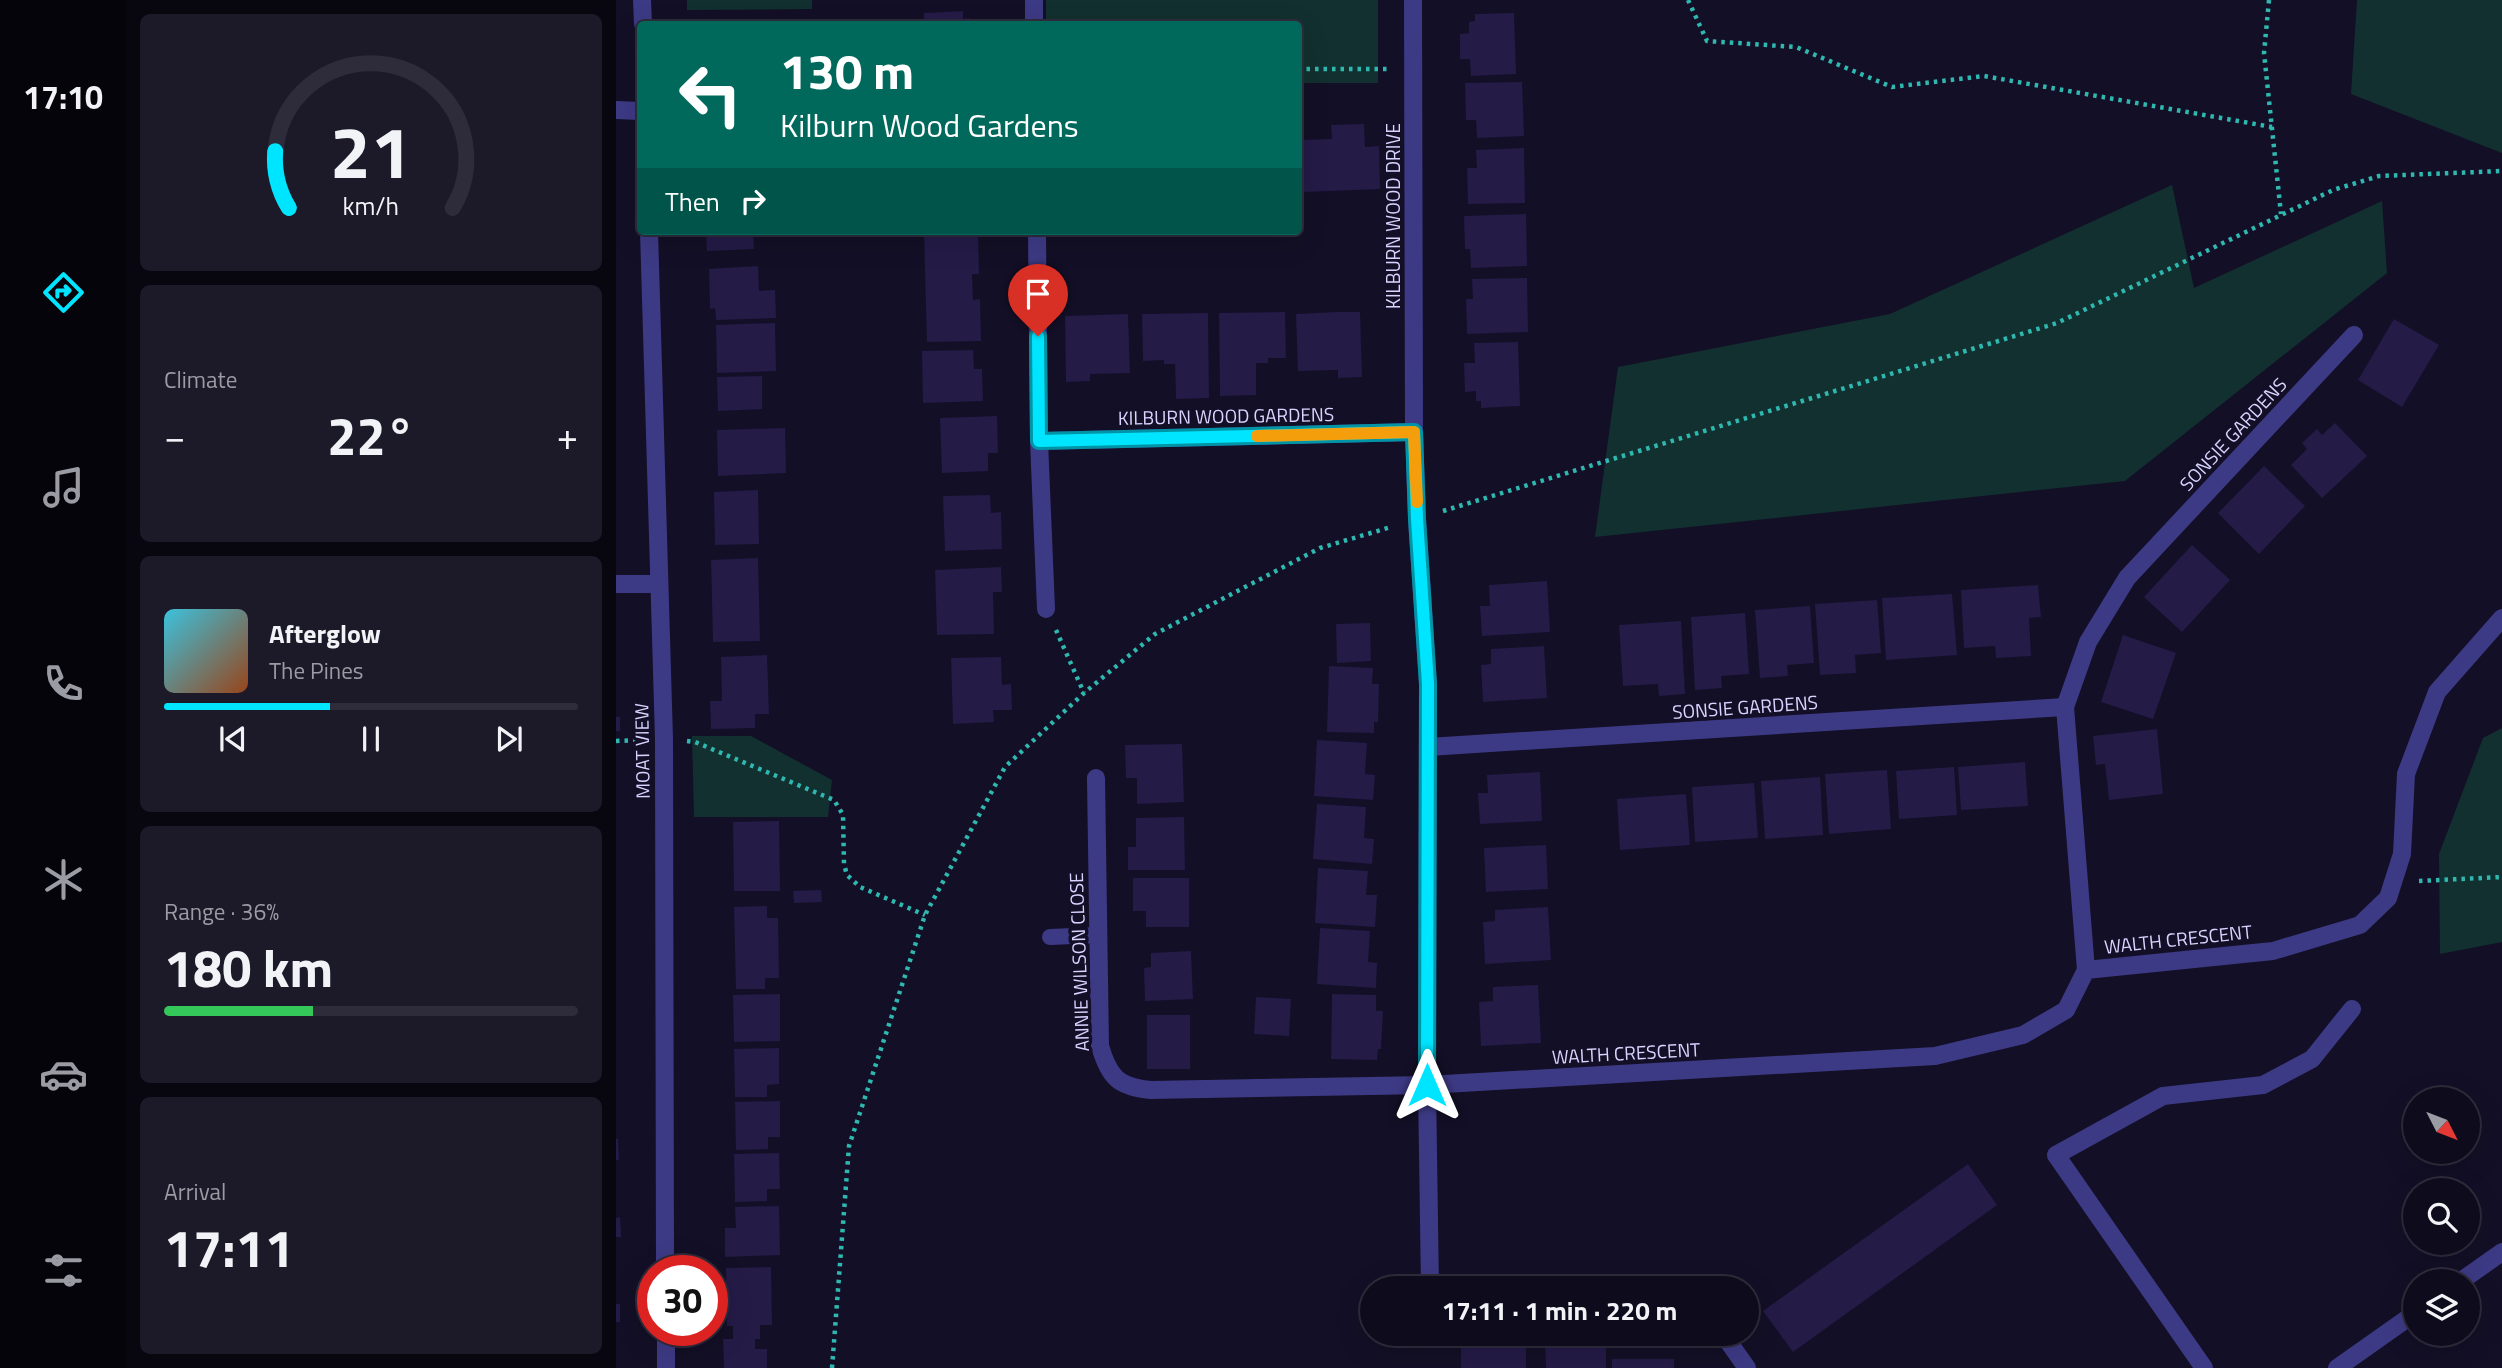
<!DOCTYPE html>
<html lang="en">
<head>
<meta charset="utf-8">
<style>
	:root { --surface:#0e0b1c; --page:#1c1929; --text:#f1f3f6; --muted:#9b9ba3; --line:#2e2b3b; --accent:#00e5ff }
	body { margin:0; font-family:"Titillium Web",sans-serif; background:var(--page); color:var(--text); height:100vh; display:flex; flex-direction:column; font-size:26px; white-space:nowrap }
	* { box-sizing:border-box; margin:0 }
	p { font-size:23px; color:var(--muted) }
	.icon { flex:none; width:38px; height:38px; fill:none; stroke:currentColor; stroke-width:2; stroke-linecap:round; stroke-linejoin:round }
	.map { position:relative; flex:1; overflow:hidden }
	.panel { display:flex; flex-direction:column; gap:14px; padding:14px; background:#08060f; width:490px }
	.panel>* { flex:none }
	.hud { position:absolute; left:21px; top:21px; width:665px; height:214px; border-radius:7px; box-shadow:0 7px 28px #0002,0 0 0 2px var(--line); background:#00695c; color:#fff; overflow:hidden }
	.needle { width:46px; rotate:132deg }
	.buttons { position:absolute; left:1787px; top:1087px; display:grid; gap:14px }
	.buttons a { display:grid; place-items:center; width:77px; height:77px; border-radius:50%; background:var(--surface); box-shadow:0 7px 28px #0002,0 0 0 2px var(--line); font-size:35px }
	.speed { position:absolute; left:21px; top:1255px; display:flex; gap:14px; font-size:35px; font-weight:700; text-align:center }
	.speed>* { display:grid; place-content:center; width:91px; height:91px; border-radius:50%; background:var(--surface); box-shadow:0 7px 28px #0002,0 0 0 2px var(--line); line-height:1 }
	.speed .limit { border:10px solid #d22; background:#fff; color:#111 }
	.pin { position:absolute; display:grid; place-items:center; width:60px; height:60px; color:#fff; margin:-72px -30px; border-radius:50% 50% 50% 0; rotate:-45deg; box-shadow:0 0 7px #0007 }
	.pin .icon { rotate:45deg }
	.me { position:absolute; width:77px; margin:-38px; rotate:0deg; stroke-linejoin:round; filter:drop-shadow(0 0 5px #0008) }
	.turn { display:flex; align-items:center; gap:24px; height:147px; padding:0 28px; font-size:32px }
	.turn .icon { width:91px; height:91px; stroke-width:2.5 }
	.turn b { display:block; font-size:49px; line-height:60px }
	.then { display:flex; align-items:center; height:66px; padding:0 28px; background:#0003; gap:14px; font-size:26px }
	.big { font-size:52px; font-weight:700; line-height:1.1 }
	.panel .card { flex:1; display:flex; flex-direction:column; justify-content:center; gap:10px; min-width:0; padding:0 24px; border-radius:10px; background:var(--page) }
	.panel .dial { align-items:center; gap:0 }
	.dial svg { height:182px; overflow:visible; fill:none; stroke:var(--line); stroke-width:7; stroke-linecap:round; text-anchor:middle }
	.dial text { fill:var(--text); stroke:none }
	.song { display:flex; align-items:center; gap:21px }
	.cover { width:84px; height:84px; border-radius:10px; background:linear-gradient(135deg,hsl(190 70% 55%),hsl(20 70% 35%)) }
	.played { height:7px; border-radius:4px; background:linear-gradient(90deg,var(--accent) 40%,var(--line) 40%) }
	.keys { display:flex; justify-content:space-around; direction:ltr }
	.heat { display:flex; justify-content:space-between; align-items:center; font-size:38px; direction:ltr }
	.charge { height:10px; border-radius:5px; background:linear-gradient(90deg,#34c759 36%,var(--line) 0) }
	.trip { position:absolute; left:744px; top:1276px; width:399px; height:70px; border-radius:35px; background:var(--surface); box-shadow:0 7px 28px #0002,0 0 0 2px var(--line); font-weight:700; line-height:70px; text-align:center }
	main { display:flex; flex:1; min-height:0 }
	.tabs { display:flex; flex-direction:column; width:126px; justify-content:space-around; align-items:center; background:#06040b; color:var(--muted) }
	.tabs .icon { width:49px; height:49px }
	.tabs .current { color:var(--accent) }
	.tabs b { font-size:32px; color:var(--text) }
	.map>svg:first-child { display:block }
</style>
</head>
<body>
<main>
<nav class="tabs">
<b>17:10</b>
<svg class="icon current" aria-label="directions" viewBox="0 0 24 24"><path d="M12 3l9 9-9 9-9-9zM9 14v-3h6M13 9l2 2-2 2"/></svg>
<svg class="icon" aria-label="music" viewBox="0 0 24 24"><path d="M9 18V5l10-2v13"/><circle cx="6" cy="18" r="3"/><circle cx="16" cy="16" r="3"/></svg>
<svg class="icon" aria-label="phone" viewBox="0 0 24 24"><path d="M5 4h4l2 5-3 2q2 4 5 5l2-3 5 2v4C11 20 4 13 5 4z"/></svg>
<svg class="icon" aria-label="climate" viewBox="0 0 24 24"><path d="M12 3v18M4 7l16 10M4 17L20 7"/></svg>
<svg class="icon" aria-label="car" viewBox="0 0 24 24"><path d="M5 17H2v-5l4-1 3-4h7l3 4 3 1v5h-3M9 17h6M6 11h13"/><circle cx="7" cy="17" r="2"/><circle cx="17" cy="17" r="2"/></svg>
<svg class="icon" aria-label="filters" viewBox="0 0 24 24"><path d="M4 7h16M4 17h16"/><circle cx="9" cy="7" r="2"/><circle cx="15" cy="17" r="2"/></svg>
</nav>
<section class="panel">
<div class="card dial"><svg viewBox="0 0 100 80">
<path d="M14 69A42 42 0 1 1 86 69"/>
<path d="M14 69A42 42 0 0 1 8 44" stroke="#00e5ff"/>
<text x="50" y="56" font-size="32" font-weight="700">21</text>
<text x="50" y="72" font-size="11">km/h</text>
</svg></div>
<div class="card"><p>Climate</p>
<div class="heat"><a>−</a><b class="big">22°</b><a>+</a></div>
</div>
<div class="card">
<div class="song"><i class="cover"></i><div><b>Afterglow</b><p>The Pines</p></div></div>
<div class="played"></div>
<div class="keys"><svg class="icon" aria-label="previous" viewBox="0 0 24 24"><path d="M18 5L8 12l10 7zM5 5v14"/></svg><svg class="icon" aria-label="pause" viewBox="0 0 24 24"><path d="M8 5v14M16 5v14"/></svg><svg class="icon" aria-label="next" viewBox="0 0 24 24"><path d="M6 5l10 7-10 7zM19 5v14"/></svg></div>
</div>
<div class="card"><p>Range · 36%</p><b class="big">180 km</b><div class="charge"></div></div>
<div class="card"><p>Arrival</p><b class="big">17:11</b></div>
</section>
<div class="map">
<svg width="1886" height="1368" viewBox="0 0 1886 1368">
	<rect width="100%" height="100%" fill="#130f26"/>
	<!-- green -->
	<g fill="#12302f">
		<path d="M71,0h125v9l-125,1z"/>
		<path d="M430,0h332v83h-79l-1,-59h-252z"/>
		<path d="M1741,0h145v153l-151,-59z"/>
		<path d="M1556,185l22,103 188,-87 5,72 -262,208 -530,56 23,-170 272,-53z"/>
		<path d="M1886,728v214l-62,12 -1,-100 44,-116z"/>
		<path d="M76,736h59l81,44 -4,37h-134z"/>
	</g>
	<!-- building -->
	<g fill="#241b47">
		<path d="M347,11v8l6,-1v6h-45v-11z"/>
		<path d="M898,13l2,61 -45,2 -1,-17h-10v-25l9,-1v-11l6,-1v-7z"/>
		<path d="M906,82l2,54 -47,2 -1,-18h-10l-1,-37z"/>
		<path d="M748,124l1,23 14,-1 1,43 -76,3 -1,-52 29,-1 -1,-14z"/>
		<path d="M908,148l1,55 -57,1 -1,-36h10l-1,-18z"/>
		<path d="M910,214l1,52 -56,2 -1,-19h-5l-1,-33z"/>
		<path d="M90,231h47l1,18 -47,2z"/>
		<path d="M362,231l1,43h-7l1,26 7,-1 1,42 -54,1 -3,-110z"/>
		<path d="M142,266l1,25 16,-1 1,28 -60,2 -1,-12 -5,1 -1,-40z"/>
		<path d="M911,278l1,54 -61,2 -1,-35h7l-1,-20z"/>
		<path d="M669,312l1,46h-18v5h-12v32l-36,1 -1,-83z"/>
		<path d="M720,312h24l2,65 -24,1v-8l-40,1 -2,-57z"/>
		<path d="M592,313l1,85 -33,1 -1,-35h-11v-4l-21,1 -1,-47z"/>
		<path d="M512,314l2,59 -40,1v7l-24,1 -1,-66z"/>
		<path d="M1778,319l45,26 -37,62 -44,-27z"/>
		<path d="M159,323l1,48 -59,2 -1,-48z"/>
		<path d="M902,342l2,64 -39,2v-7h-5v-10l-11,1 -1,-29h11l-1,-20z"/>
		<path d="M357,350l1,19h8l1,32 -60,2 -1,-52z"/>
		<path d="M146,376v33l-44,2 -1,-34z"/>
		<path d="M381,416l1,37h-10v18l-46,2 -2,-55z"/>
		<path d="M1719,423l32,33 -45,42 -31,-33 16,-16 -5,-6 15,-14 5,6z"/>
		<path d="M169,428l1,45 -68,3 -1,-46z"/>
		<path d="M1648,466l41,40 -46,48 -41,-41z"/>
		<path d="M142,490l1,54 -44,1 -1,-53z"/>
		<path d="M374,495l1,18 10,-1 1,37 -57,2 -2,-55z"/>
		<path d="M1576,545l38,35 -48,52 -38,-35z"/>
		<path d="M142,558l2,83 -47,1 -2,-82z"/>
		<path d="M385,567l1,25h-9l1,42 -57,1 -2,-65z"/>
		<path d="M931,581l3,51 -68,4 -2,-30h10l-1,-21z"/>
		<path d="M1422,585l3,32 -12,1 2,38 -35,2 -1,-12 -31,2 -3,-58z"/>
		<path d="M1336,594l5,61 -71,5 -4,-62z"/>
		<path d="M1261,600l4,53 -26,2 1,18 -36,2 -5,-71z"/>
		<path d="M1194,606l4,57 -27,2 1,11 -28,2 -5,-68z"/>
		<path d="M1129,613l4,61 -28,2 1,12 -27,2 -4,-73z"/>
		<path d="M1065,621l4,73 -26,2 -1,-12 -35,2 -4,-61z"/>
		<path d="M754,623l1,38 -34,2 -1,-39z"/>
		<path d="M1507,635l53,18 -23,66 -52,-17z"/>
		<path d="M928,646l3,52 -64,4 -2,-37 10,-1v-15z"/>
		<path d="M151,655l2,59h-14v14l-44,1 -1,-28h12l-1,-44z"/>
		<path d="M385,657l1,28 9,-1 1,26h-19l1,12 -41,2 -2,-66z"/>
		<path d="M713,666l44,2 -1,16h7l-1,38h-4v11l-47,-1z"/>
		<rect x="0" y="717" width="4" height="14"/>
		<path d="M1541,729l6,65 -54,6 -4,-36 -9,1 -3,-29z"/>
		<path d="M701,740l50,3 -2,31 10,1 -2,25 -59,-4z"/>
		<path d="M566,744l2,58 -47,2v-26h-11l-1,-33z"/>
		<path d="M1409,762l3,44 -67,4 -3,-43z"/>
		<path d="M1338,767l3,48 -58,4 -3,-48z"/>
		<path d="M1271,770l4,59 -62,5 -4,-60z"/>
		<path d="M924,772l2,49 -62,3 -2,-31h10l-1,-18z"/>
		<path d="M1204,777l3,58 -58,4 -4,-58z"/>
		<path d="M1138,783l4,55 -63,4 -3,-55z"/>
		<path d="M1070,794l4,51 -70,5 -3,-51z"/>
		<path d="M701,804l49,3 -2,31 10,1 -2,25 -59,-5z"/>
		<path d="M568,817l1,53h-57v-23h8v-29z"/>
		<path d="M163,821l1,70h-46l-1,-69z"/>
		<path d="M930,845l2,44 -62,3 -2,-44z"/>
		<path d="M702,868l50,3 -2,24h11l-2,32 -60,-4z"/>
		<path d="M517,878h56v49h-43v-16h-13z"/>
		<path d="M205,890l1,12 -28,1 -1,-12z"/>
		<path d="M151,906v12h11l1,60h-14v11h-29l-2,-82z"/>
		<path d="M932,907l3,53 -66,4 -2,-42 12,-1v-11z"/>
		<path d="M704,928l50,3 -2,31 9,1 -1,25 -59,-4z"/>
		<path d="M575,951l2,48 -48,2 -1,-33 7,-1v-14z"/>
		<path d="M922,985l3,58 -60,3 -2,-44 14,-1v-14z"/>
		<path d="M164,994v47l-46,1 -1,-47z"/>
		<path d="M716,994l44,1v16h7l-2,38h-3l-1,11 -46,-1z"/>
		<path d="M640,997l35,2 -2,37 -35,-2z"/>
		<rect x="531" y="1015" width="43" height="54"/>
		<path d="M163,1048v36l-12,1v12h-32l-1,-48z"/>
		<path d="M164,1101v36h-12v12l-32,1 -1,-48z"/>
		<path d="M0,1139h2l1,21h-3z"/>
		<path d="M163,1153l1,36h-13v12l-32,1 -1,-48z"/>
		<path d="M1352,1164l29,41 -204,147 -30,-41z"/>
		<path d="M163,1206l1,49 -55,2v-29h11l-1,-21z"/>
		<path d="M4,1217l1,20h-5v-19z"/>
		<path d="M155,1267l1,58h-12v14h-5v10h12v19h-43l-1,-29h10v-13h-6l-1,-58z"/>
		<rect x="0" y="1304" width="4" height="18"/>
		<path d="M910,1340v28h-65v-27z"/>
		<path d="M990,1341v27h-60l-1,-26z"/>
		<rect x="996" y="1359" width="62" height="9"/>
	</g>
	<g fill="none" stroke-linecap="round" stroke-linejoin="round">
		<!-- path -->
		<g stroke="#2fb8b0" stroke-width="4.5" stroke-dasharray="3.5 5" stroke-linecap="butt">
			<path d="M1072,0l19,41 89,6 96,40 92,-11 288,51"/>
			<path d="M1653,0l-5,53 17,161"/>
			<path d="M682,69h90"/>
			<path d="M827,511l614,-188 276,-133 46,-14 123,-5"/>
			<path d="M440,630l28,63"/>
			<path d="M0,741l24,-1"/>
			<path d="M71,741l8,1 139,58 9,15 1,49 3,11 13,12 65,28"/>
			<path d="M1803,881l83,-4"/>
			<path d="M216,1368l17,-222 76,-231 80,-148 79,-74 71,-59 165,-86 71,-21"/>
		</g>
		<!-- service -->
		<path stroke="#3d3a85" stroke-width="16" d="M434,937l47,-2"/>
		<!-- minor -->
		<g stroke="#3d3a85" stroke-width="18">
			<path d="M26,0l1,24"/>
			<path d="M418,0v24"/>
			<path d="M797,0l1,432 3,87 11,165 -1,401 3,203"/>
			<path d="M0,110l24,1"/>
			<path d="M33,231l15,508 1,531"/>
			<path d="M421,231l2,210 375,-9"/>
			<path d="M423,441l7,168"/>
			<path d="M0,584h43"/>
			<path d="M812,747l637,-40"/>
			<path d="M480,778l4,268c9,31 18,41 51,44l276,-5 508,-29 88,-21 43,-25 20,-40 187,-19 87,-26 28,-27 14,-44 4,-80 31,-82 65,-74"/>
			<path d="M1470,970l-21,-263 23,-65 39,-64 227,-243"/>
			<path d="M1845,1281l41,-29"/>
			<path d="M50,1330v38"/>
			<path d="M1107,1334l24,34"/>
			<path d="M1588,1368l-148,-213 107,-59 100,-11 49,-26 40,-50"/>
			<path d="M1721,1368l78,-55"/>
		</g>
	</g>
	<g fill="none" stroke-linecap="round" stroke-linejoin="round">
		<!-- route casing -->
		<g stroke="#0095a6" stroke-width="18">
			<path id="route" d="M422,336l1,105 375,-9 3,87 11,165 -1,401"/>
		</g>
		<!-- route -->
		<use href="#route" stroke="#00e5ff" stroke-width="12"/>
		<!-- slow -->
		<path stroke="#f59e0b" stroke-width="12" d="M641,436l157,-4 3,70"/>
	</g>
	<g text-anchor="middle" stroke-width="7" stroke-linejoin="round" paint-order="stroke">
		<!-- street labels -->
		<g font-size="19" fill="#d9d4ff" stroke="#130f26">
			<text transform="translate(777 216) rotate(-90)" y="7">KILBURN WOOD DRIVE</text>
			<text transform="translate(610 416) rotate(-1)" y="7">KILBURN WOOD GARDENS</text>
			<text transform="translate(1617 434) rotate(-47)" y="7">SONSIE GARDENS</text>
			<text transform="translate(1129 707) rotate(-4)" y="7">SONSIE GARDENS</text>
			<text transform="translate(26 751) rotate(-91)" y="7">MOAT VIEW</text>
			<text transform="translate(1562 939) rotate(-6)" y="7">WALTH CRESCENT</text>
			<text transform="translate(463 962) rotate(-92)" y="7">ANNIE WILSON CLOSE</text>
			<text transform="translate(1010 1053) rotate(-3)" y="7">WALTH CRESCENT</text>
		</g>
	</g>
</svg>
<div class="buttons">
<a><svg class="needle" viewBox="-14 -14 28 28"><path d="M0-13l5 13h-10z" fill="#e53935"/><path d="M0 13l5-13h-10z" fill="#9b9ba3"/></svg></a>
<a><svg class="icon" aria-label="search" viewBox="0 0 24 24"><circle cx="10" cy="10" r="6"/><path d="M15 15l6 6"/></svg></a>
<a><svg class="icon" aria-label="layers" viewBox="0 0 24 24"><path d="M12 4l9 5-9 5-9-5zM3 14l9 5 9-5"/></svg></a>
</div>
<div class="speed"><div class="limit">30</div></div>
<div class="pin" style="left:422px;top:336px;background:#d93025"><svg class="icon" aria-label="arrive" viewBox="0 0 24 24"><path d="M6 21V4h12l-3 4 3 4H6"/></svg></div>
<svg class="me" style="left:811px;top:1085px" viewBox="-20 -20 40 40"><path d="M0-17L14 15 0 8-14 15z" fill="#00e5ff" stroke="#fff" stroke-width="4"/></svg>
<div class="trip">17:11 · 1 min · 220 m</div>
<div class="hud">
<div class="turn"><svg class="icon" aria-label="left" viewBox="0 0 24 24"><path d="M17 20v-9H6M10 6l-5 5 5 5"/></svg><div><b>130 m</b>Kilburn Wood Gardens</div></div>
<div class="then">Then<svg class="icon" aria-label="right" viewBox="0 0 24 24"><path d="M7 20v-9h11M14 6l5 5-5 5"/></svg></div>
</div>
</div>
</main>
</body>
</html>
